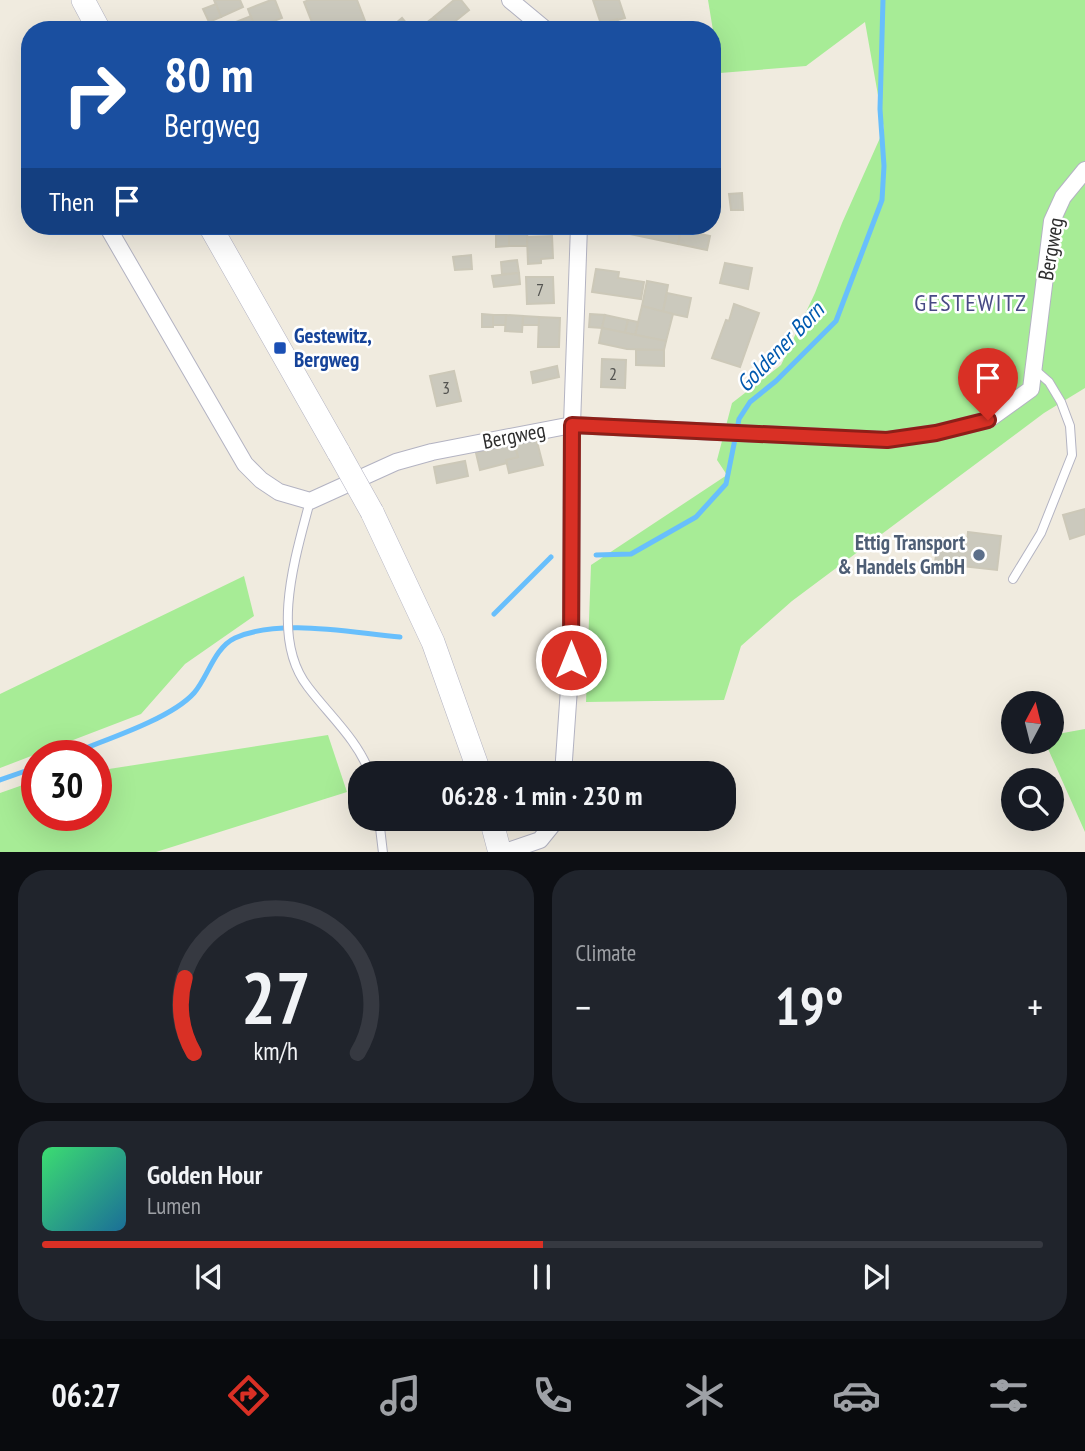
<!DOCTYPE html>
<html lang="en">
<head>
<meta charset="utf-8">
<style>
	:root { --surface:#171b24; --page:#20242c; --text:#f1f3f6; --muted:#9ea1a6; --line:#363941; --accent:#d93025 }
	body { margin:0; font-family:"PT Sans Narrow",sans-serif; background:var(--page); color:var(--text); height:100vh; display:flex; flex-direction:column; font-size:26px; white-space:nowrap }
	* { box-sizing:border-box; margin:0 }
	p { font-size:23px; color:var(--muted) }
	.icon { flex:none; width:38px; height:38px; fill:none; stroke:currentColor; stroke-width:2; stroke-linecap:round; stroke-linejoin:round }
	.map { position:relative; height:852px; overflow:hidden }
	.sheet { display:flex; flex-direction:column; gap:18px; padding:18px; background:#0d0f14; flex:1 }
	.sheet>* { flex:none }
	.banner { position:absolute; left:21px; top:21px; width:700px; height:214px; border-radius:28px; box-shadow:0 7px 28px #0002; background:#1a4fa0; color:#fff; overflow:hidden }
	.needle { width:46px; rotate:7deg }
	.fabs { position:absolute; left:1001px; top:691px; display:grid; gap:14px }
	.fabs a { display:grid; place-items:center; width:63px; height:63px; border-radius:50%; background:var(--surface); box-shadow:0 7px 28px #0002; font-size:35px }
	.speed { position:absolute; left:21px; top:740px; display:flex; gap:14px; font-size:35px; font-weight:700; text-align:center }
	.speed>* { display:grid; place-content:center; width:91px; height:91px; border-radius:50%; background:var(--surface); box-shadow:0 7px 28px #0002; line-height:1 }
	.speed .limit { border:10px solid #d22; background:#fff; color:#111 }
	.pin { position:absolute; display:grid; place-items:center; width:60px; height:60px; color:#fff; margin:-72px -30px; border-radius:50% 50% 50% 0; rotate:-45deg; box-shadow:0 0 7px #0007 }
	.pin .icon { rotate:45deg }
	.me { position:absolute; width:77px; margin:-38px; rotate:0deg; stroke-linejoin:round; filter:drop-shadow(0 0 5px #0008) }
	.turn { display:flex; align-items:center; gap:24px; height:147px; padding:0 28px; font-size:32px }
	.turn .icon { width:91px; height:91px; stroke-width:2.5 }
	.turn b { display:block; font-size:49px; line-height:60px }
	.then { display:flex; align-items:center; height:66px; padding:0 28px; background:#0003; gap:14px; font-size:26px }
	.big { font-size:52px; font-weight:700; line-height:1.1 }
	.sheet .card { flex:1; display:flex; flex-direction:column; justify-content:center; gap:10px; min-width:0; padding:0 24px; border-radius:28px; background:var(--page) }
	.sheet .dial { align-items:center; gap:0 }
	.dial svg { height:182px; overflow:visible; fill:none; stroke:var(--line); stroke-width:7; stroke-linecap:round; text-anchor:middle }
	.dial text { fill:var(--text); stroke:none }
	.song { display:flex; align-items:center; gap:21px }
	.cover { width:84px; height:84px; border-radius:10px; background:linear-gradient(135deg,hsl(140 70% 55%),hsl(200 70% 35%)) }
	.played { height:7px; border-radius:4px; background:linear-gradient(90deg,var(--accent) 50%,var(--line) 50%) }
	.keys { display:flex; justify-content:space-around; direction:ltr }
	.heat { display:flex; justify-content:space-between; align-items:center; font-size:38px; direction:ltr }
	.sheet .tiles { flex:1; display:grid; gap:18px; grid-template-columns:1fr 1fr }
	.card:last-child { grid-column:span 2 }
	.trip { position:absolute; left:348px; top:761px; width:388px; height:70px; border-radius:28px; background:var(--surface); box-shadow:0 7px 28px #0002; font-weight:700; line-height:70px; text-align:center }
	.tabs { display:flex; height:112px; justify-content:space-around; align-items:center; background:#090b0e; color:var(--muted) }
	.tabs .icon { width:49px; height:49px }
	.tabs .active { color:var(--accent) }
	.tabs b { font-size:32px; color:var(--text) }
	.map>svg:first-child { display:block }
</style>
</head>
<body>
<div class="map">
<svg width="1085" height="853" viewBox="0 0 1085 853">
	<rect width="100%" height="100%" fill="#f0ebdf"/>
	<!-- green -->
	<g fill="#a7ec96">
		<path d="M708,0h377v388l-41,25 -252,188 -51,45 -17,54 -138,2 5,-137 136,-90 -10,-15 15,-57 49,-38 34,-72 27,-70 42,-94 -19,-107 -59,44 -86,7z"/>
		<path d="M244,576l10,40 -69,48 -44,50 -141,54v-74z"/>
		<path d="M1085,729v103l-40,-90h7v-7z"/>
		<path d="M328,735l19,57 -191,60h-156v-59l37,-13v36h59v-45z"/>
	</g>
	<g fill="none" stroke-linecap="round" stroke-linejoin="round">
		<!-- stream -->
		<g stroke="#68bffc" stroke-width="5">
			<path d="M596,555l35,-1 65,-37 30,-33 13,-65 11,-17 26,-21 60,-60 46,-121 2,-34 -4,-57 3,-109"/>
			<path d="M494,614l57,-57"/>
			<path d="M65,756c34,-14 105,-36 129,-63 14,-16 20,-45 41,-55 44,-20 117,-5 165,-1"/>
			<path d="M0,780l37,-13"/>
		</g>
	</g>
	<!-- building -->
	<g fill="#cbc9bd" stroke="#ccc8b8" stroke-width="2">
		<path d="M214,0h26l3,7 -22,10z"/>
		<path d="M271,0h4l7,18 -27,10 -7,-19z"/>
		<path d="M309,0h48l10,26 -9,4h-43l-11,-28z"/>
		<path d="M454,0h7l8,10 -25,20 -10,-13z"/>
		<path d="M593,0h26l6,18 -24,6z"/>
		<path d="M216,4l5,13 -12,5 -6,-13z"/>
		<path d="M251,16l4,12 -25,2 -2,-5z"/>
		<path d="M434,17l10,12 -2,1h-17l-3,-4z"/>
		<path d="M402,18l10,12h-24z"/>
		<path d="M617,19l4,11h-19l-1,-6z"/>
		<path d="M742,193l1,17h-12l-2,-16z"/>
		<path d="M626,226h35l20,4 -3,14 -53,-11z"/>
		<path d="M674,226h27l-1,8 -26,-6z"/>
		<path d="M681,230l29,6 -3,14 -29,-6z"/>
		<path d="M527,233l1,13h-19v-12z"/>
		<path d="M496,234h13v12l-13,1z"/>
		<path d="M552,236l1,22 -12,1v4l-13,1 -1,-27z"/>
		<path d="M471,255l1,14 -17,1 -2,-13z"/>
		<path d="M517,260l2,13 -17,1 -1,-12z"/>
		<path d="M725,263l27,5 -4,21 -28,-6z"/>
		<path d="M596,269l23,3 -1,6 26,4 -3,17 -49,-7z"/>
		<path d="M519,273l1,11 -26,3 -2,-11z"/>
		<path d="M526,277h27l1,26 -27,1z"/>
		<path d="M647,281l21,4 -5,27 -21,-6z"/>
		<path d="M667,293l24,5 -4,19 -24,-5z"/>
		<path d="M734,304l25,9 -19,54 -28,-9 14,-38 3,1z"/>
		<path d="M642,306l31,8 -7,27 -31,-6z"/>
		<path d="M482,314l11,1v12h-11z"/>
		<path d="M590,314l15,1 -3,13 -13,-1z"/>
		<rect x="493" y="315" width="13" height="10"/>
		<path d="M506,315l17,1 -1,16 -17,-1z"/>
		<path d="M605,315l23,5 -3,13 -23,-5z"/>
		<path d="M523,316l16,1v8h-16z"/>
		<path d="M539,317l21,1 -1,29h-21z"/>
		<path d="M628,320l10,2 -3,13 -10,-2z"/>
		<path d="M602,328l64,13 -2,9 -37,-1 -28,-6z"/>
		<path d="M636,350h28v16l-28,-1z"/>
		<path d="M602,359l24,1 -1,28 -24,-1z"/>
		<path d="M557,366l2,11 -26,6 -2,-11z"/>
		<path d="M454,371l7,30 -24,5 -7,-30z"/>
		<path d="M536,438l7,27 -34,8 -3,-13 12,-3 -4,-14z"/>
		<path d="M514,443l4,14 -12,3 1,3 -27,7 -4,-17z"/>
		<path d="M465,461l3,15 -31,7 -3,-16z"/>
		<path d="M1085,509v25l-15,5 -7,-24z"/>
		<path d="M968,532l33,4 -4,34 -62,-7 3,-25 29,4z"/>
	</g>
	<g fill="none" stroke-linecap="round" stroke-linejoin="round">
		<!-- lane casing -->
		<g stroke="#b3b3c2" stroke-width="10">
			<g id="lane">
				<path d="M310,501c-14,54 -41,136 -2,186 21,28 50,53 62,87"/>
				<path d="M1013,579l28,-46 31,-78 -2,-29 -9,-24 -12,-20 -16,-14"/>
				<path d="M379,819l4,34"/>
			</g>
		</g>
		<!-- street casing -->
		<g stroke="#b3b3c2" stroke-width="18">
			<g id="street">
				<path d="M510,0l36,30"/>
				<path d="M107,226l138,238 16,16 18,12 31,9 86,-39 36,-10 140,-27 315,15 49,-7 52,-13 43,-31 21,-168 11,-24 22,-27"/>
				<path d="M563,774l8,-114 1,-235 7,-199"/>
				<path d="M502,853l38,-13 17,-21"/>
			</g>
		</g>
		<!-- secondary casing -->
		<g stroke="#b3b3c2" stroke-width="24">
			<g id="secondary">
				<path d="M83,0l16,30"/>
				<path d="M210,226l129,227"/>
				<path d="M372,512l61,130 47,132"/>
				<path d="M491,819l9,34"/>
			</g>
		</g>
		<!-- lane -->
		<use href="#lane" stroke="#fff" stroke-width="8"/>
		<!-- street -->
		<use href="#street" stroke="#fff" stroke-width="16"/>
		<!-- secondary -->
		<use href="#secondary" stroke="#fff" stroke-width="23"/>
		<!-- secondary-bridge casing -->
		<g stroke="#b3b3c2" stroke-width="24" stroke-linecap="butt">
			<path id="secondary-bridge" d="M339,453l33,59"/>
		</g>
		<!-- secondary-bridge -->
		<use href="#secondary-bridge" stroke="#fff" stroke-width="23"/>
	</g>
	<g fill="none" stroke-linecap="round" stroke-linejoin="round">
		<!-- route casing -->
		<g stroke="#8d1f18" stroke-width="18">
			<path id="route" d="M571,660l1,-235 315,15 49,-7 52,-13"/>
		</g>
		<!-- route -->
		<use href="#route" stroke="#d93025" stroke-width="12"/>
	</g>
	<!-- markers -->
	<rect fill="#1a4fb4" stroke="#fff" stroke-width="2.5" x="273" y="341" width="14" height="14" rx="3.5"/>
	<circle fill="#5c6f8a" stroke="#fff" stroke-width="2.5" cx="979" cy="555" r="7"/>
	<g text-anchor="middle" stroke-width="5" stroke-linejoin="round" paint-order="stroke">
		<!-- number labels -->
		<g font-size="18" fill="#545451">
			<text x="540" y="296">7</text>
			<text x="613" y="380">2</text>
			<text x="446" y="394">3</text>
		</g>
		<!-- street labels -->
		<g font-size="21" fill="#2d2d2d" stroke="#fff">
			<text transform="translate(1051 249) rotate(-80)" y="7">Bergweg</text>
			<text transform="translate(514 436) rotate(-11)" y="7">Bergweg</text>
		</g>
		<!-- transit labels -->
		<g font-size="21" font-weight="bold" fill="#164399" stroke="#fff" text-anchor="start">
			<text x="294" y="343">Gestewitz,<tspan x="294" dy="24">Bergweg</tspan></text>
		</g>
		<!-- service labels -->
		<g font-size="21" font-weight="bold" fill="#4e5e75" stroke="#fff" text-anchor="end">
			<text x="965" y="550">Ettig Transport<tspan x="965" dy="24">&amp; Handels GmbH</tspan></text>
		</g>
		<!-- water labels -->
		<g font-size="23" font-style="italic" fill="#0059af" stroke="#fff">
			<text transform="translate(780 347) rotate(-46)" y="8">Goldener Born</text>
		</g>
		<!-- quarter labels -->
		<g font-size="24" letter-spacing="2" fill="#484a84" stroke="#fff">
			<text x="971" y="311">GESTEWITZ</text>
		</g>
	</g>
</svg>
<div class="fabs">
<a><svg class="needle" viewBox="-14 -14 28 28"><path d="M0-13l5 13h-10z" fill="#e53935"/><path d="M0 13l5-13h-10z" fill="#9ea1a6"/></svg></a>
<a><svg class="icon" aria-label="search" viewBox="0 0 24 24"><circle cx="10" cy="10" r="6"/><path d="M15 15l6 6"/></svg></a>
</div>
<div class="speed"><div class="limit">30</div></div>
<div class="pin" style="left:988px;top:420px;background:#d93025"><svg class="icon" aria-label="arrive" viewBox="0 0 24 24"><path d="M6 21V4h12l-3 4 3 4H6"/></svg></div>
<svg class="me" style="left:571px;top:660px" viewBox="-20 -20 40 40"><circle r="17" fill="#d93025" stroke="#fff" stroke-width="3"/><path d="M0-11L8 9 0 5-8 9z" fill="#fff"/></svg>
<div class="trip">06:28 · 1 min · 230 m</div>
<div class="banner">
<div class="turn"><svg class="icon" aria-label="right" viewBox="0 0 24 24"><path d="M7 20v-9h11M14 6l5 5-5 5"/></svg><div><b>80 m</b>Bergweg</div></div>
<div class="then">Then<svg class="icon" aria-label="arrive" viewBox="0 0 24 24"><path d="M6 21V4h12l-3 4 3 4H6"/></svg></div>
</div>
</div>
<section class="sheet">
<div class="tiles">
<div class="card dial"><svg viewBox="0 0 100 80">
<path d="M14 69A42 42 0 1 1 86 69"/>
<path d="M14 69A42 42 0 0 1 10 36" stroke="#d93025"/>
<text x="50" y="56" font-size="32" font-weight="700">27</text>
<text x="50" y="72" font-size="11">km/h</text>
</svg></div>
<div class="card"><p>Climate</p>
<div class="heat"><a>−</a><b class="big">19°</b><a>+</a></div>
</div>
<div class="card">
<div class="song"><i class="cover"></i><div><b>Golden Hour</b><p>Lumen</p></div></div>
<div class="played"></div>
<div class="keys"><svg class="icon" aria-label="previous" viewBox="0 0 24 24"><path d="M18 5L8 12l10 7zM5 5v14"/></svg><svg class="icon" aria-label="pause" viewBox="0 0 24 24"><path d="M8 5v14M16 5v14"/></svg><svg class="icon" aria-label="next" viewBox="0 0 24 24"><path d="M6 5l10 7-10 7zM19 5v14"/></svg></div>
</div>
</div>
</section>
<nav class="tabs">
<b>06:27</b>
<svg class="icon active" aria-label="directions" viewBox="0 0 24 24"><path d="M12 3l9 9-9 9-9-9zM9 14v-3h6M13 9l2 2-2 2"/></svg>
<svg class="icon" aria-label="music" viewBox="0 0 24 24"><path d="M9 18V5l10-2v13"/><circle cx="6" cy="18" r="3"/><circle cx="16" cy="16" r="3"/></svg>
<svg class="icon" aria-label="phone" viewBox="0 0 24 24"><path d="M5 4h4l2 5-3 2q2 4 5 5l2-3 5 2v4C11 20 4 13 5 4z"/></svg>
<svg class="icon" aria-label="climate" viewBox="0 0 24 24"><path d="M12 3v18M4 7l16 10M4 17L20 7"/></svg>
<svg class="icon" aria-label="car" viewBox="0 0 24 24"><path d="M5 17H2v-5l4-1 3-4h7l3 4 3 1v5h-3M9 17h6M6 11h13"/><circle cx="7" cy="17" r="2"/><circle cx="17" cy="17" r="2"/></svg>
<svg class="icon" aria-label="filters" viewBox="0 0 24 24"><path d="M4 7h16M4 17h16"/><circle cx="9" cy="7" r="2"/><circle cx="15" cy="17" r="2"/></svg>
</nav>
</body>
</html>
